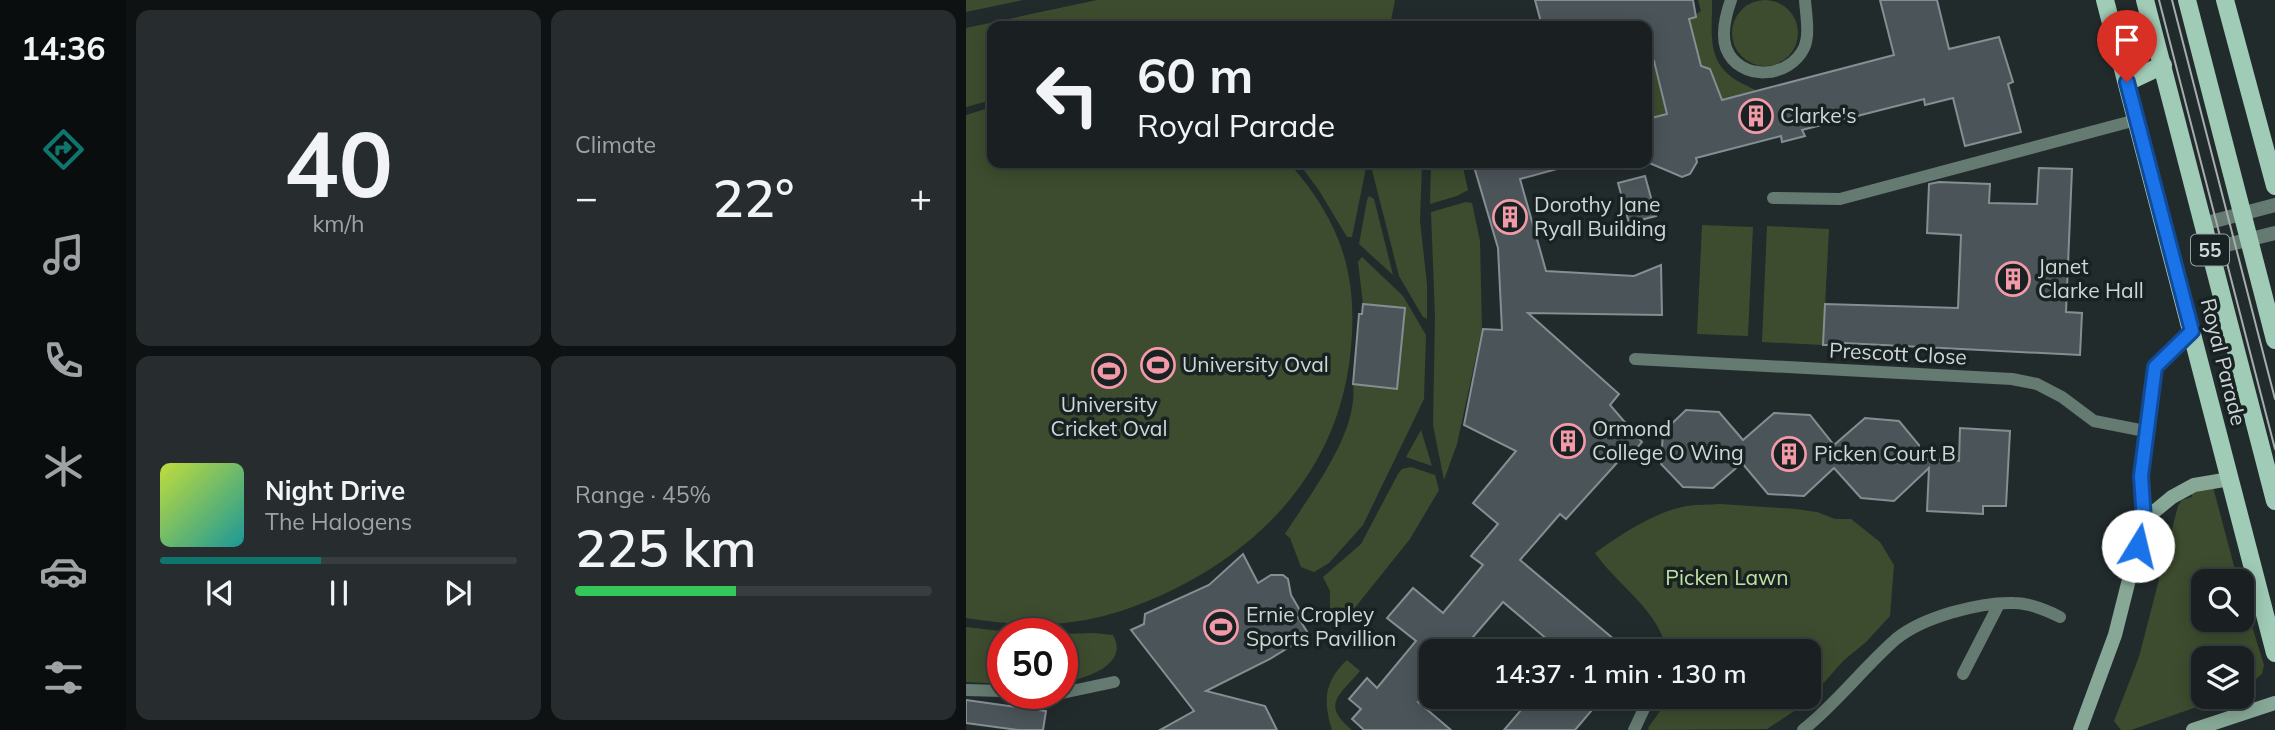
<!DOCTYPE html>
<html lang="en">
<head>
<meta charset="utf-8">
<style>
	:root { --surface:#1a2021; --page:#272d2e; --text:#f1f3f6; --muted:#9fa3a5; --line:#383e3f; --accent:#0f766e }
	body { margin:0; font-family:Mulish,sans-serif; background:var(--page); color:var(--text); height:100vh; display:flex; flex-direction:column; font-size:26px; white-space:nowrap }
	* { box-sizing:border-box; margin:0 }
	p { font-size:23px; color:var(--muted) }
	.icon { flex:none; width:38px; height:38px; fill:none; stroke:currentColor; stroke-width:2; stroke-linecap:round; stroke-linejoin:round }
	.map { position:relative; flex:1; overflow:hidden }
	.sheet { display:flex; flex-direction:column; gap:10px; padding:10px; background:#0e1212; width:840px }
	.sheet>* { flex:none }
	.banner { position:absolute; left:21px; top:21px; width:665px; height:147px; border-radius:14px; box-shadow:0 4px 18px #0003,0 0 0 2px var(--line); background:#1a2021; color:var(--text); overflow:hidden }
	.controls { position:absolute; left:1225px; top:569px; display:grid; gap:14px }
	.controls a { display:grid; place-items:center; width:63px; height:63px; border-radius:14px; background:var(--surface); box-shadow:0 4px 18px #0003,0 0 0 2px var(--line); font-size:35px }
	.speed { position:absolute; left:21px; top:618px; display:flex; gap:14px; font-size:35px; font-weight:700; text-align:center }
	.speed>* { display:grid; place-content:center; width:91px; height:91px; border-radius:50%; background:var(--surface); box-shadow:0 4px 18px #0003,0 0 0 2px var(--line); line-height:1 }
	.speed .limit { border:10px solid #d22; background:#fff; color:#111 }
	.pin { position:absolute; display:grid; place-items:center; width:60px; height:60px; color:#fff; margin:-72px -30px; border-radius:50% 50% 50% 0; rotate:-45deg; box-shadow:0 0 7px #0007 }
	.pin .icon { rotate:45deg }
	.me { position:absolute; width:77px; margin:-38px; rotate:9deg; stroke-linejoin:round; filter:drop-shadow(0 0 5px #0008) }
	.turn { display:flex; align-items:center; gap:24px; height:147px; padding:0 35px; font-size:32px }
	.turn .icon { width:91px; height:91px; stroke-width:2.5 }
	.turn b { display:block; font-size:49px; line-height:60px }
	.big { font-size:52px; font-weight:600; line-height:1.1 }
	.sheet .tile { flex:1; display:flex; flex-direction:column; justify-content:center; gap:10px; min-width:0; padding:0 24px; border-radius:14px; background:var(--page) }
	.sheet .dial { align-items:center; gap:0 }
	.dial b { font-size:91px; line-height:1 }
	.song { display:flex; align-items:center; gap:21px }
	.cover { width:84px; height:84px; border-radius:10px; background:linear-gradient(135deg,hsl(70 70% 55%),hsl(180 70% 35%)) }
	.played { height:7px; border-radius:4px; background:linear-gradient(90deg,var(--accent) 45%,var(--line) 45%) }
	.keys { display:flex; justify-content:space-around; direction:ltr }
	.heat { display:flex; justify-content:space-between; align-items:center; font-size:38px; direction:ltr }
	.charge { height:10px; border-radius:5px; background:linear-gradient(90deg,#34c759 45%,var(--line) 0) }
	.sheet .tiles { flex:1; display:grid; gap:10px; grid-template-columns:repeat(2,1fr) }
	.trip { position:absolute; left:453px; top:639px; width:402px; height:70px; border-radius:14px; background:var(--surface); box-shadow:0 4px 18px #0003,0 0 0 2px var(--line); font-weight:600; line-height:70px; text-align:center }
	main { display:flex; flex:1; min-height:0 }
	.tabs { display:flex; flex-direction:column; width:126px; justify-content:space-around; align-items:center; background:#0a0d0d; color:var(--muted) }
	.tabs .icon { width:49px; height:49px }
	.tabs .on { color:var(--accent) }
	.tabs b { font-size:32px; color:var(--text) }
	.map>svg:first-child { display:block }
</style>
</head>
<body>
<main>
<nav class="tabs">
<b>14:36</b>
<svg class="icon on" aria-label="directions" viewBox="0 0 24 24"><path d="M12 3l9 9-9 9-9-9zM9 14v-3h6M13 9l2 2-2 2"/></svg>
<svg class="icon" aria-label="music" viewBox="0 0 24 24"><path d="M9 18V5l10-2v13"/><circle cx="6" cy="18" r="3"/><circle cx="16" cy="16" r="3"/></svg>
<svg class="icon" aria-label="phone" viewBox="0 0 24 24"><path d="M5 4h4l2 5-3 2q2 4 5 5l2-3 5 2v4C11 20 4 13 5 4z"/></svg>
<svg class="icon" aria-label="climate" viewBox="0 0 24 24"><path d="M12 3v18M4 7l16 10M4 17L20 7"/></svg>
<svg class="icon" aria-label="car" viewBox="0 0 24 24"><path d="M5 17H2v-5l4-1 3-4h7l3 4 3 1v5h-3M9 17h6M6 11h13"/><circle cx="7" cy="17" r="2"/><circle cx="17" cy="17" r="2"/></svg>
<svg class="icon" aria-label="filters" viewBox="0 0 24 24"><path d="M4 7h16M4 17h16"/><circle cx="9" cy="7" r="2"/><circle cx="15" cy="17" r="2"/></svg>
</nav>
<section class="sheet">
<div class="tiles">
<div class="tile dial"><b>40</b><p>km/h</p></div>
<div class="tile"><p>Climate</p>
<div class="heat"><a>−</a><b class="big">22°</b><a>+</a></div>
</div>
<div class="tile">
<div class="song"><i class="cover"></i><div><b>Night Drive</b><p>The Halogens</p></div></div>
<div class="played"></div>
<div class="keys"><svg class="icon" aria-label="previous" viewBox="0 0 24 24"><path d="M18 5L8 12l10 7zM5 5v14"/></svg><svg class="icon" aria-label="pause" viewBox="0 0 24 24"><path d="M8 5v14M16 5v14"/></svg><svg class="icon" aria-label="next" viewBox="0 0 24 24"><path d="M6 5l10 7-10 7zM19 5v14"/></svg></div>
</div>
<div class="tile"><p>Range · 45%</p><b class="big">225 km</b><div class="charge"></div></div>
</div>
</section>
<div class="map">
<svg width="1309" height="730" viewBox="0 0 1309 730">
	<rect width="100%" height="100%" fill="#222b2c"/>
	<!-- green -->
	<g fill="#3d4c2e">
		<circle cx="799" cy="33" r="33"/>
		<path d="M0,0h57l-57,12z"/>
		<path d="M131,0h298l-5,26h-398v74l-26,7v-79z"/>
		<path d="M732,0h14c1,25 -6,55 16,74 7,7 20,12 29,17l-45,11 -3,-19 4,-8 -3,-6 -9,-3 -12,-47 12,-8z"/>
		<path d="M688,61l13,53 -20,5v-56z"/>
		<path d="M26,107v56h297c50,56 69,109 62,184 -9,107 -72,186 -165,236 -36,19 -74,34 -114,39 -35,5 -72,1 -106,-4v-503z"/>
		<path d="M333,163h68l-15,74h-5l-27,-45z"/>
		<path d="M407,163h49l-2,58 7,63v35l-4,-2 -24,-41 -27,-106z"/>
		<path d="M465,163h31l6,27 -11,6 -27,8z"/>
		<path d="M403,196l5,3 19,76 -34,-31 8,-44z"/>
		<path d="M500,202l6,1 8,38 2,88 -25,115 -13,36 -11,-55 2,-109 -4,-104z"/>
		<path d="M736,225l51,2 -5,109 -51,-2z"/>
		<path d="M801,226l62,3 -6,116 -61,-3z"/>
		<path d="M396,257l41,39 23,39 -2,64 -61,126 -34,38 -15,9 -13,-5 -11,-29 -5,-4c25,-40 74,-101 68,-150l44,4 8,-79 -42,-5 -5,-42z"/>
		<path d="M455,430l11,36 -26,-9z"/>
		<path d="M445,467l24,8 4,15 -29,49 -65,81 -15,-7v-22l-7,-14 38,-33 37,-70 4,-5z"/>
		<path d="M1246,483l26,98h-35v39h39v-26l22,71 -2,9 -20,16v-32h-39v38l22,1 -94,33h-10l-7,-9 25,-64 39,-151 4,-6 10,-3v-8z"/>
		<path d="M754,504l76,5 21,3 18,7h16l29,23 14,23 -4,51 -24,26 -23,19 -29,33 -18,16 -29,19 -118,1 -1,-2 22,-31 140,-1v-45h-143c-9,-42 -49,-65 -72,-98 27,-19 59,-41 92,-47 11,-2 22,-1 33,-2z"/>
		<path d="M0,627l43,5 41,1 -47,1v50l-37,-2z"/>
		<path d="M128,633l19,2c17,30 -29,44 -51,48v-49z"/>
		<path d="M381,660l13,11c-21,25 -39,33 -8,59h-20c-9,-30 -8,-48 15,-70z"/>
	</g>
	<!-- building -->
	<g fill="#4b5459" stroke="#858e93" stroke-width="2">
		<path d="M569,0h158l3,17 -7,2 12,47 9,3 12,31 172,-45 -14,-55h57l12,49 50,-12 14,45 -5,2 13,48 -56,14 -12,-48 -28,7 -1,-6 -122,31 3,6 -23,6 -1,-6 -85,22 1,4 -7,12 -8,3 -35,-15v-43l20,-5 -13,-53 -7,2v-37h-105z"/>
		<path d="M507,163h84v6l-37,10 26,92 88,5 27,-11 1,50 -134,-2 91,81 -9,11 32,37 -11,13h-7l-58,64 -6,-5 -40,46 108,91h-67l-58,-49 -42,49h-29v35l-14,16 33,28h-87l-12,-11 9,-10 -12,-10 18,-21 10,10 39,-47 -29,-23 26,-30 30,25 40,-48 -12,-9 27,-32 -25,-21 43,-52 -52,-26 19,-96 19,1 -4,-82z"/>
		<path d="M1073,168l33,1 -6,143 16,1 -2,42 -235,-12v2h-22l2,-41 133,4 3,-73 -34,-2 2,-49 10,-2 51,2 -1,19 48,1z"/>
		<path d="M679,176l11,40 -27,7 -11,-40z"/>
		<path d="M397,304l42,4 -8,81 -44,-5 6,-70h3z"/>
		<path d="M720,410l33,2 24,28 31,-27 36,2 24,30 31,-27 34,3 20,24v13l40,3 1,-33 50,3 -4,75h-23v8l-56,-3 2,-43 -35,33 -33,-3 -27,-30 -30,28 -36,-2 -26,-31 -29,25 -30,-1 -22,-23 2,-32z"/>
		<path d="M277,554l15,29 13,-8h12l5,4 3,16 11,19 -4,3 11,18 -39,24 -64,32 59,15 12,24h-117l34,-19 -63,-81 13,-6 1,-10 64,-29z"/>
		<path d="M567,696h71l-29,34h-71z"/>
		<path d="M0,700l80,11 -3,19h-25l-52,-7z"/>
	</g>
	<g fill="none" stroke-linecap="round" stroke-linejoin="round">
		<!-- service -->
		<g stroke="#657a70" stroke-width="12">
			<path d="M765,0c-5,14 -10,33 -5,48 13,34 63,31 78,0 6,-13 2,-33 1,-48"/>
			<path d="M807,198l67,1 296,-79"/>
			<path d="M669,359l377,20 25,5 25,13 32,24 51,10"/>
			<path d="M997,674l36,-70"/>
			<path d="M0,690l37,1"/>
			<path d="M79,693h16"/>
			<path d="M96,693l52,-11"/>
			<path d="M668,730l16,-34"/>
			<path d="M837,730c34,-27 60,-62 93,-91 27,-22 83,-37 118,-36 16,0 32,7 46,14"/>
		</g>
		<!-- minor -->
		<g stroke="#657a70" stroke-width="14">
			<path d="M1237,224l72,-19"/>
			<path d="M1244,249l65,-16"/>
		</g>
		<!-- secondary -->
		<g stroke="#87a897" stroke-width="14">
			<path d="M1178,520l28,-23 22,-12 36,-6"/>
			<path d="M1114,730l35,-95 29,-115 -3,-44 14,-109 37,-36"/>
			<path d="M1227,730l82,-27"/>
		</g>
		<!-- primary -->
		<g stroke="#a0cbb6" stroke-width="18">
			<path d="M1139,0l170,653"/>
			<path d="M1179,0l130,501"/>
			<path d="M1221,0l88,340"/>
			<path d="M1259,0l50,186"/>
			<path d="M1161,82l36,-17"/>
		</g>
		<!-- tram -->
		<g stroke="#a6adad" stroke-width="2">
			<path d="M1193,0l116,449"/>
			<path d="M1206,0l103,399"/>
		</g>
	</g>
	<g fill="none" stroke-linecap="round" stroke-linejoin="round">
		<!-- route casing -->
		<g stroke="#114b97" stroke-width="18">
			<path id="route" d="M1161,82l65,249 -37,36 -14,109 3,44 -6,26"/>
		</g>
		<!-- route -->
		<use href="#route" stroke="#1a73e8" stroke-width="12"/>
	</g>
	<!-- icons -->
	<defs>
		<g id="building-ring" transform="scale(1.75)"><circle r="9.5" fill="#182222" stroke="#f39aa9" stroke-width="1.5"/><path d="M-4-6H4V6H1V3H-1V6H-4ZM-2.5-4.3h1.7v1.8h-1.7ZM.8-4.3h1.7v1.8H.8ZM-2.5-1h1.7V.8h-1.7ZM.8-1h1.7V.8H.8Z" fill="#f39aa9"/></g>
		<g id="stadium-ring" transform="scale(1.75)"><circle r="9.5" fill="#182222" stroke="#f39aa9" stroke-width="1.5"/><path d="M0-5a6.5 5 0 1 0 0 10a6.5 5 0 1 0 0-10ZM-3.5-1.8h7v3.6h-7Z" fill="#f39aa9"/></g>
	</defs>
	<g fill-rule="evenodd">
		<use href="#building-ring" x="790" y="116"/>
		<use href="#building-ring" x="544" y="217"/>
		<use href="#building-ring" x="1047" y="279"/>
		<use href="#stadium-ring" x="192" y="365"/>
		<use href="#stadium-ring" x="143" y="371"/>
		<use href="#building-ring" x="602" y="441"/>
		<use href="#building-ring" x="823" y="454"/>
		<use href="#stadium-ring" x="255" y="627"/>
	</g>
	<g text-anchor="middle" stroke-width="7" stroke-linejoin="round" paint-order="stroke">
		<!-- shield labels -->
		<rect fill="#182222" stroke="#99a0a0" stroke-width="2" x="1225" y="234.5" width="38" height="31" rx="5"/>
		<g font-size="19" font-weight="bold" fill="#d0d6d6">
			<text x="1244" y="257">55</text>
		</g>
		<!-- poi labels -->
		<g font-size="21" fill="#d0d6d6" stroke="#182222" text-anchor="start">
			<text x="814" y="123">Clarke's</text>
			<text x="568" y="212">Dorothy Jane<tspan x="568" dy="24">Ryall Building</tspan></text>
			<text x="1072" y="274">Janet<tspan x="1072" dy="24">Clarke Hall</tspan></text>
			<text x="216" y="372">University Oval</text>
			<text x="143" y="412" text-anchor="middle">University<tspan x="143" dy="24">Cricket Oval</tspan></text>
			<text x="626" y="436">Ormond<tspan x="626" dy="24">College O Wing</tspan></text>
			<text x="848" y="461">Picken Court B</text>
			<text x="280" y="622">Ernie Cropley<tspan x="280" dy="24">Sports Pavillion</tspan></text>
		</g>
		<!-- street labels -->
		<g font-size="21" fill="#d0d6d6" stroke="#182222">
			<text transform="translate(932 354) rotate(3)" y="7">Prescott Close</text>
			<text transform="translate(1257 362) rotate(76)" y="7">Royal Parade</text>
		</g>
		<!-- park labels -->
		<g font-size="21" fill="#c2e3a0" stroke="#182222">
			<text x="761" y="585">Picken Lawn</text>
		</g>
	</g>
</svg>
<div class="controls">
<a><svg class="icon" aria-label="search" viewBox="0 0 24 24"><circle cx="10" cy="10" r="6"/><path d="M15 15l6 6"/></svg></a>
<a><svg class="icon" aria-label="layers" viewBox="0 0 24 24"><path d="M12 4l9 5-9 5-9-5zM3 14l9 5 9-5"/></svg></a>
</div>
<div class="speed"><div class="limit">50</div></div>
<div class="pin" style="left:1161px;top:82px;background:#d93025"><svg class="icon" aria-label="arrive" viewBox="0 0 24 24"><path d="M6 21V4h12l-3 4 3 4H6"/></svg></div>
<svg class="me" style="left:1172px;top:546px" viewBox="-20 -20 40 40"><circle r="19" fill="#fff"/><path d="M0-13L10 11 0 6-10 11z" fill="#1a73e8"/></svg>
<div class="trip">14:37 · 1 min · 130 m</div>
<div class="banner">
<div class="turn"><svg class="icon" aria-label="left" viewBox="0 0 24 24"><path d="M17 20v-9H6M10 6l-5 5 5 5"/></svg><div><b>60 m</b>Royal Parade</div></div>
</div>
</div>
</main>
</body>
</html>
